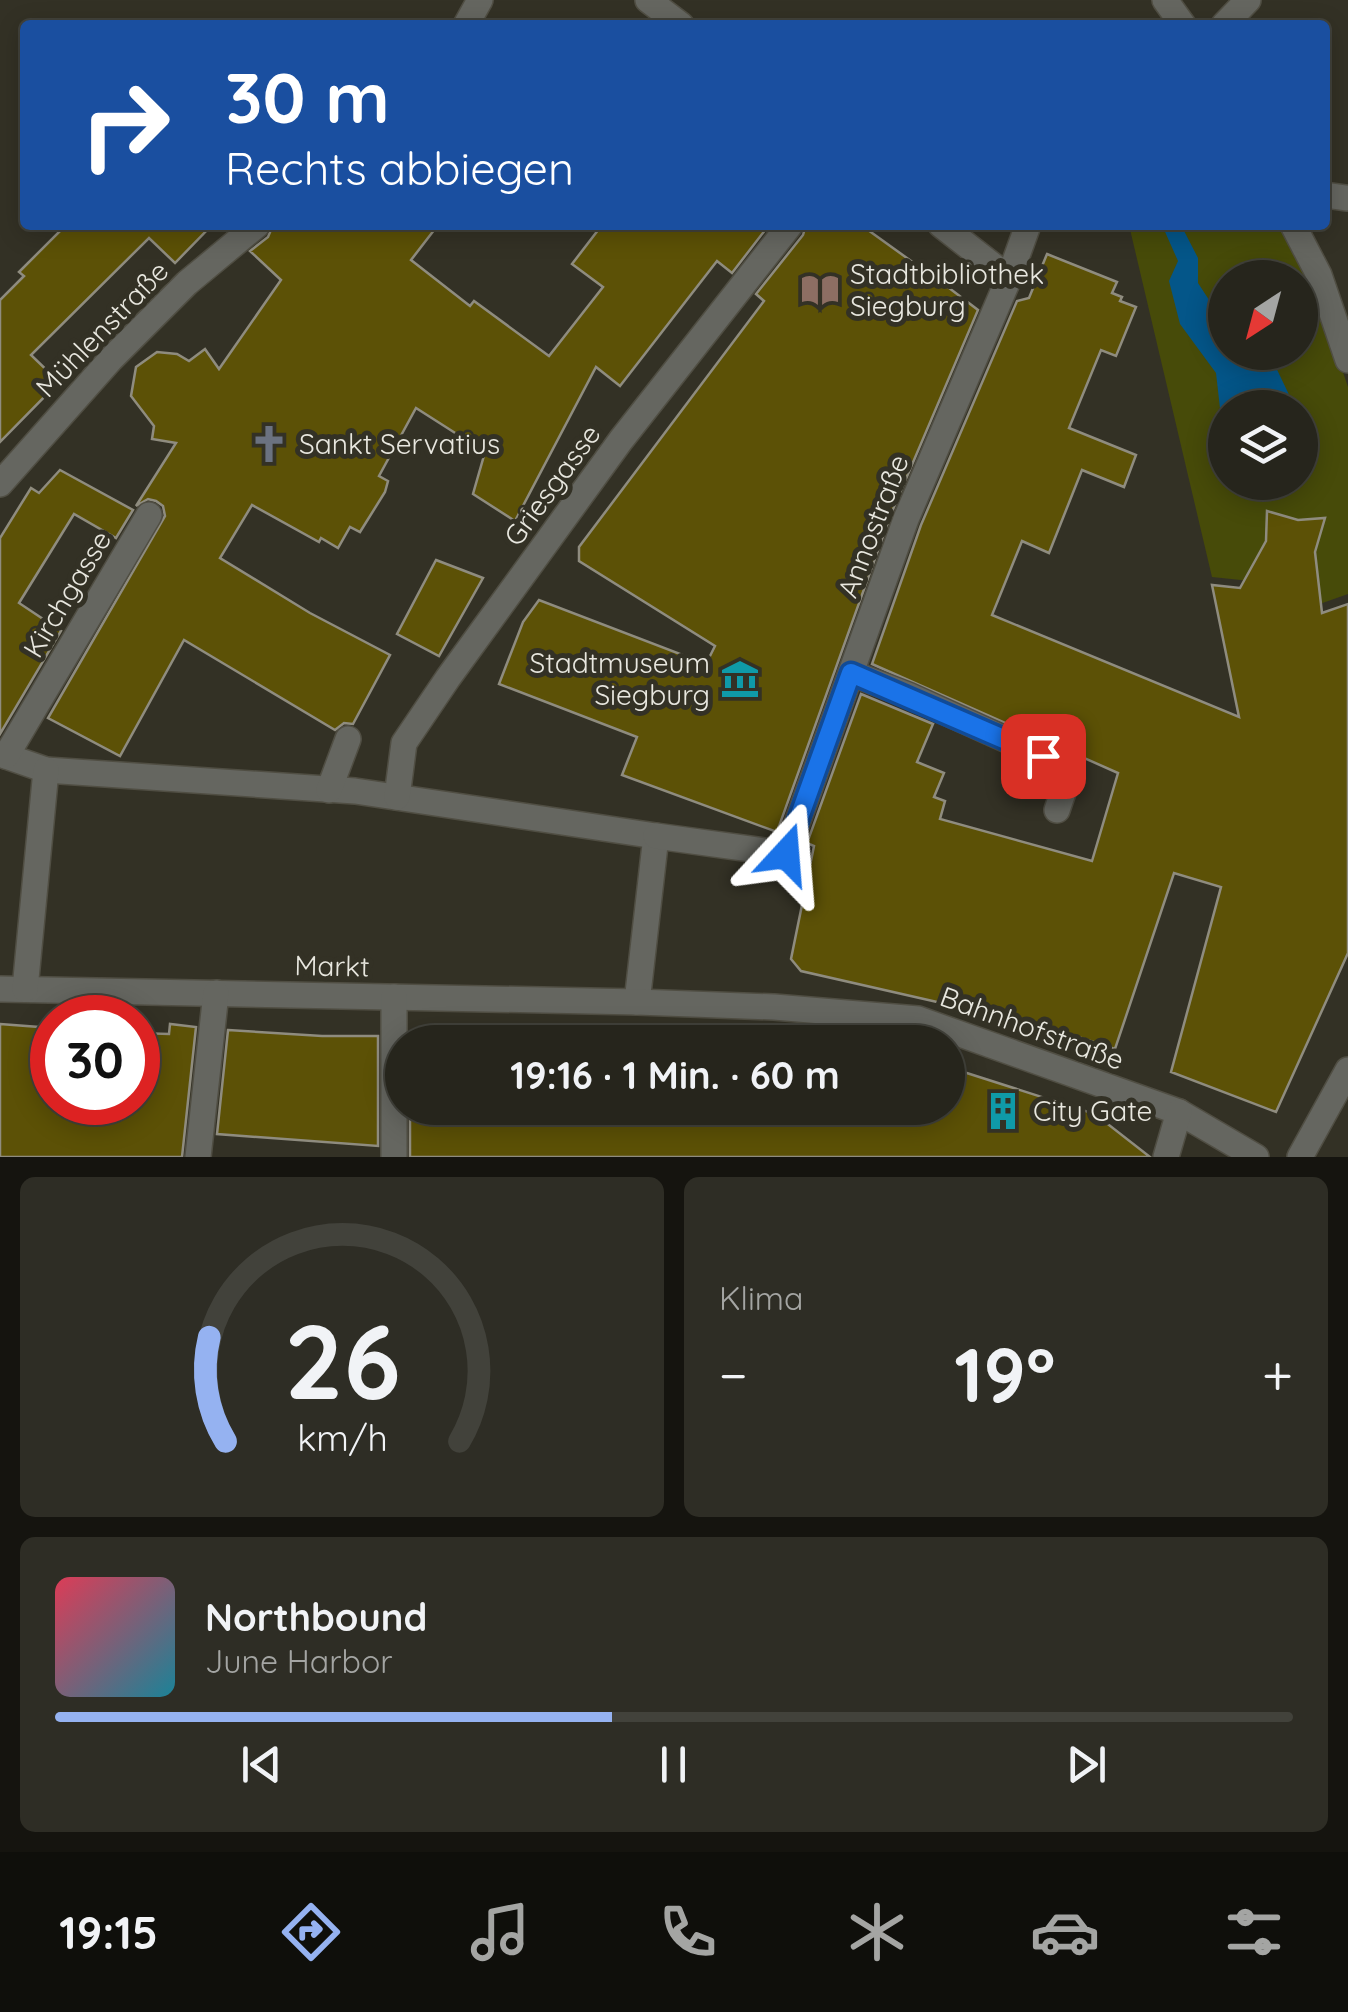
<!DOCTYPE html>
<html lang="de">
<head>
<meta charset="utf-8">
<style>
	:root { --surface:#26251c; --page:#2e2d25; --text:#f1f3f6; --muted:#a4a5a3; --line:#42423b; --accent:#95b2f1 }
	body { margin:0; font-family:Quicksand,sans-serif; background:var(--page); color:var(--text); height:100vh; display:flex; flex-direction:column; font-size:38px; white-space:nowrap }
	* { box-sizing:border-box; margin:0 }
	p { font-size:32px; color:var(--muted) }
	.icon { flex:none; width:55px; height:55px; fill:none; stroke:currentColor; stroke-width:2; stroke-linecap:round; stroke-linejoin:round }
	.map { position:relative; height:1157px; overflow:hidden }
	.drawer { display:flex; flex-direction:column; gap:20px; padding:20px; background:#15140f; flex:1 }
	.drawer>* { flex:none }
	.hud { position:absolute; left:20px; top:20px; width:1310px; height:210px; border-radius:10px; box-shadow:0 5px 25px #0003,0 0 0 2px var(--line); background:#1a4fa0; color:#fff; overflow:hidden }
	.needle { width:65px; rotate:216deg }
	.buttons { position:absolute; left:1208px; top:260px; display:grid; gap:20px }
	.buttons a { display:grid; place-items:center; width:110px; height:110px; border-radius:50%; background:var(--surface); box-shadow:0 5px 25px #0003,0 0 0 2px var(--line); font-size:50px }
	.speed { position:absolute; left:30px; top:995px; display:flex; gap:20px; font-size:50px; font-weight:700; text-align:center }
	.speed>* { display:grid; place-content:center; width:130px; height:130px; border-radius:50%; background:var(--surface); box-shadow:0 5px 25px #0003,0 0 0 2px var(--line); line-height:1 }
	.speed .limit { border:15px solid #d22; background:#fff; color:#111 }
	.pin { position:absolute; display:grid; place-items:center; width:85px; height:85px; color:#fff; margin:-42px; border-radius:20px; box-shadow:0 5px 15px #0006 }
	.me { position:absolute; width:110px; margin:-55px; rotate:19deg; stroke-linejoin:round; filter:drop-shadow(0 0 8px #0008) }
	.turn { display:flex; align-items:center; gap:35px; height:210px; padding:0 40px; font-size:45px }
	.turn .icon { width:130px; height:130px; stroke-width:2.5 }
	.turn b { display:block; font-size:70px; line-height:85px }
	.big { font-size:75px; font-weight:800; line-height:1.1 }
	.drawer .card { flex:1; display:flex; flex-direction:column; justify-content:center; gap:15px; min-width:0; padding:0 35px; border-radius:15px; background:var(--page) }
	.drawer .dial { align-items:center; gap:0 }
	.dial svg { height:260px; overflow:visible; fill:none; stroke:var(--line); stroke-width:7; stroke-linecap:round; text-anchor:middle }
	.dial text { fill:var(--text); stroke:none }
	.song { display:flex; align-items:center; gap:30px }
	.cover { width:120px; height:120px; border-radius:15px; background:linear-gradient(135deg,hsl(350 70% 55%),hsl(190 70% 35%)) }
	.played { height:10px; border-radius:5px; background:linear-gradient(90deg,var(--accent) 45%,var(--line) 45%) }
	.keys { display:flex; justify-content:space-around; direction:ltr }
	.heat { display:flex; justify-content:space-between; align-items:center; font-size:55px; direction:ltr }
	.drawer .tiles { flex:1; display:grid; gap:20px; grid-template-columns:1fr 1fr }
	.card:last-child { grid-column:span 2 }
	.trip { position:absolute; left:385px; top:1025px; width:580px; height:100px; border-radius:50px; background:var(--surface); box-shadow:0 5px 25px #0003,0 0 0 2px var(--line); font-weight:800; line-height:100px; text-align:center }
	.menu { display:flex; height:160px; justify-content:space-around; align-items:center; background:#0f0f0b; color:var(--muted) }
	.menu .icon { width:70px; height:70px }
	.menu .active { color:var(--accent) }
	.menu b { font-size:45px; color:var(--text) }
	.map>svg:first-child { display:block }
</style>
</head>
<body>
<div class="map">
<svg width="1348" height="1157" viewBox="0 0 1348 1157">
	<rect width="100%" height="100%" fill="#333125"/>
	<!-- green -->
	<path fill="#474b09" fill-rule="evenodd" d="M1129,225h150l33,56 36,106v207l-34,12 -35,-22 -67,-7zM1225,278h75v74h-75zM1225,408h75v74h-75z"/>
	<!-- water -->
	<path fill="#045689" d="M1162,225h19l17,33v25l15,23 12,8v38l44,1 24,50 -2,4 -66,1v20l-3,-2 -6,-53 -36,-49 -11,-43 9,-20z"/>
	<!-- building -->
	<g fill="#5c5106" stroke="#8f8c7f" stroke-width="2.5">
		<path d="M66,225h146l-37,38 -26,-25 -118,117 28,27 -59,60v-142l24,-24 -5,-4z"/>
		<path d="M273,225h165l-27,35 59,46 4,-5 75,55 54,-69 -31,-23 30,-39h167l-37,48 -15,-12 -97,125 -24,-19 -81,154 -42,-27 12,-42 -69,-44 -37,68 9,5 -3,11 -25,40 -10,-5 -12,21 -17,-10 -2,4 -67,-37 -32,53 90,55 80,42 -37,69 -9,-1 -9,7 -151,-90 -64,116 -72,-38 117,-202 -2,-10 -7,-5 -8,-2 -12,7 40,-63 -24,-4 2,-13 -23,-30 5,-29 21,-15 20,2 12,7 16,-12 14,20 62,-89 -31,-29 18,-14z"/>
		<path d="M806,225h55l64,46 1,9 10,-2 42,32 -87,204 -114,318 -155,-57 15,-38 -138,-53 24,-62 16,-22 167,64 9,-18 -136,-85v-14l185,-246 -8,-7 47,-59z"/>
		<path d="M1047,254l70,28 -5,11 10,4 -2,4 16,6 -20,49 -15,-6 -32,78 67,27 -12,32 -42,-17 -33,83 -27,-12 -30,74 247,102 -27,-132 28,3 26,-47 1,-30 31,9 27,-2 -10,34 7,61 26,-9v349l-72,159 -105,-40 50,-185 -47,-14 -59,176 -68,-22 -246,-56 -10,-12 23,-113 -7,-3 54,-149 72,30 -16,38 27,11 -10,24 11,4 -5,18 152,42 26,-88 -246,-109 49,-139 96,-224 12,-3z"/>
		<path d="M60,470l73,40 -17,28 -42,-24 -55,89 42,28 -61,103v-196l31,-50 8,5z"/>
		<path d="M436,560l47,18 -44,78 -42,-22z"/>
		<path d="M0,1024l52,4v74h86v-69l31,1 1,-10 26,3 -14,130h-182z"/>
		<path d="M228,1030l94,6h56v110l-161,-12z"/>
		<path d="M948,1067l147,47 55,43h-740v-49h538z"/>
	</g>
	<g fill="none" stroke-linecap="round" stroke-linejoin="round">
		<!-- minor casing -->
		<g stroke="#504e43" stroke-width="28">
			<g id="minor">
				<path d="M648,0l33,25"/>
				<path d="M1165,0l18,25"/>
				<path d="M466,25l14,-25"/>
				<path d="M1224,25l24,-25"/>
				<path d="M1325,195l21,3"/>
				<path d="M941,225l68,53"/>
				<path d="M1293,225l26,50 29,85"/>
				<path d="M0,484l111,-125 76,-76 70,-58"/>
				<path d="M851,673l57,22 163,74 -14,41"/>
				<path d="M0,754l46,16 309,21 301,45 -19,166"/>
				<path d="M6,756l143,-241"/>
				<path d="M329,790l19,-51"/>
				<path d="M397,797l7,-54 44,-65 173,-238 169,-215"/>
				<path d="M656,836l130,18 120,-335 103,-241 19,-53"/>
				<path d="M0,989l637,13 137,5 144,12 261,93 77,45"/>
				<path d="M25,989l21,-219"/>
				<path d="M198,1157l18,-164"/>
				<path d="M394,1157v-160"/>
				<path d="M1166,1157l13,-45"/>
				<path d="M1300,1157l48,-87"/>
			</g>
		</g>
		<!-- minor -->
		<use href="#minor" stroke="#656660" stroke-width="25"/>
	</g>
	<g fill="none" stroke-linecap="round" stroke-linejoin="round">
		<!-- route casing -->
		<g stroke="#114b97" stroke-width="25">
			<path id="route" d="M786,854l65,-181 192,83"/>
		</g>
		<!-- route -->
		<use href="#route" stroke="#1a73e8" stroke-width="18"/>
	</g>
	<!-- icons -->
	<defs>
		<g id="library-bare" transform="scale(3)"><path d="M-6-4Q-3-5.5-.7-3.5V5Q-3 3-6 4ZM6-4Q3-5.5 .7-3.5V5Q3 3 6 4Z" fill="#8d6e63" stroke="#333125" stroke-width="2.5" paint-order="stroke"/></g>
		<g id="church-bare" transform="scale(3)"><path d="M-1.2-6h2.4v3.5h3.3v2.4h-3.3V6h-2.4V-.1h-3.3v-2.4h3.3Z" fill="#6b7280" stroke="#333125" stroke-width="2.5" paint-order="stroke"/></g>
		<g id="museum-bare" transform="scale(3)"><path d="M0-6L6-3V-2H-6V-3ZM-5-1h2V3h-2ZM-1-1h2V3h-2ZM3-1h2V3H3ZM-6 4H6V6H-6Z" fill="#0f9aa8" stroke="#333125" stroke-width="2.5" paint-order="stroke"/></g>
		<g id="building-bare" transform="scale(3)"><path d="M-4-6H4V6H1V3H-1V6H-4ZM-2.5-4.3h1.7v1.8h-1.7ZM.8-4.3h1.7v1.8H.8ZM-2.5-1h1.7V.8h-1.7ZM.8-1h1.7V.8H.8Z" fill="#0f9aa8" stroke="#333125" stroke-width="2.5" paint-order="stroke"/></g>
	</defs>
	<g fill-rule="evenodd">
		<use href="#library-bare" x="820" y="290"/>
		<use href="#church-bare" x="269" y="444"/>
		<use href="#museum-bare" x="740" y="679"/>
		<use href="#building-bare" x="1003" y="1111"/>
	</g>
	<g text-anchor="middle" stroke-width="10" stroke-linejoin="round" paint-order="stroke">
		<!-- poi labels -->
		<g font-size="28" fill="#e8e7df" stroke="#333125" text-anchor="start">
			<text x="850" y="284">Stadtbibliothek<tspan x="850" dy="32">Siegburg</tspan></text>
			<text x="299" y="454">Sankt Servatius</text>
			<text x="710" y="673" text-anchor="end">Stadtmuseum<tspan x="710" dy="32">Siegburg</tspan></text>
			<text x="1033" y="1121">City Gate</text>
		</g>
		<!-- street labels -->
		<g font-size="28" fill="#e8e7df" stroke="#333125">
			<text transform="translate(102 329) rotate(-46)" y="10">Mühlenstraße</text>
			<text transform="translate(552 485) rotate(-54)" y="10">Griesgasse</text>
			<text transform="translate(873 526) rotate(-69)" y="10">Annostraße</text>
			<text transform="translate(67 594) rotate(-59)" y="10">Kirchgasse</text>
			<text transform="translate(332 966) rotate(1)" y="10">Markt</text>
			<text transform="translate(1032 1028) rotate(20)" y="10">Bahnhofstraße</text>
		</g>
	</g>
</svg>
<div class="buttons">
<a><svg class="needle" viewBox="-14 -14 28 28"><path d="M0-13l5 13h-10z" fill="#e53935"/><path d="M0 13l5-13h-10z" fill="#a4a5a3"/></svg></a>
<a><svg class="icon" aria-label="layers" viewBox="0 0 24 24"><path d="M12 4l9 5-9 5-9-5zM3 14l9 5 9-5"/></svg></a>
</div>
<div class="speed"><div class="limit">30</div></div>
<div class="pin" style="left:1043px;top:756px;background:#d93025"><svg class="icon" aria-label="arrive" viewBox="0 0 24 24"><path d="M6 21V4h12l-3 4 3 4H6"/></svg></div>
<svg class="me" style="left:786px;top:854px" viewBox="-20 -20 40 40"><path d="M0-17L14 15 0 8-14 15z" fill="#1a73e8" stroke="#fff" stroke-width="4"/></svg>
<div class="trip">19:16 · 1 Min. · 60 m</div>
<div class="hud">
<div class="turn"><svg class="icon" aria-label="right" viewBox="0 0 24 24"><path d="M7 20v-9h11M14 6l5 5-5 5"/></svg><div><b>30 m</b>Rechts abbiegen</div></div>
</div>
</div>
<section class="drawer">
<div class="tiles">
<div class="card dial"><svg viewBox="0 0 100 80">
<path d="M14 69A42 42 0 1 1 86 69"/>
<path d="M14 69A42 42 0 0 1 9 37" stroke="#95b2f1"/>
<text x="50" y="56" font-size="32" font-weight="700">26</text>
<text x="50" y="72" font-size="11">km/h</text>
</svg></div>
<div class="card"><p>Klima</p>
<div class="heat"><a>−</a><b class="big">19°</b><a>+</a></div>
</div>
<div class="card">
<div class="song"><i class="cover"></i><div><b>Northbound</b><p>June Harbor</p></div></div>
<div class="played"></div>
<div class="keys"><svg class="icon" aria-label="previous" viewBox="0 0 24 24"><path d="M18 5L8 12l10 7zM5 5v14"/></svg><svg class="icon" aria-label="pause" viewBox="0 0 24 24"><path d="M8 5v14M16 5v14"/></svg><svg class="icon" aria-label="next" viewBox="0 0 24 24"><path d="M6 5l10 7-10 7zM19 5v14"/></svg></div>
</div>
</div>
</section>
<nav class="menu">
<b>19:15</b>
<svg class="icon active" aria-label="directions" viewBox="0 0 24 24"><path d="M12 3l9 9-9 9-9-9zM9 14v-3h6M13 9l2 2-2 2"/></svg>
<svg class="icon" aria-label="music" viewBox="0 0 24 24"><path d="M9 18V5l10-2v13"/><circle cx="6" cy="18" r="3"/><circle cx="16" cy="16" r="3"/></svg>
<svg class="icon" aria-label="phone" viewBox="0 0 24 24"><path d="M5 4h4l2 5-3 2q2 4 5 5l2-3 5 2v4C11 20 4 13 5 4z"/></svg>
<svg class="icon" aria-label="climate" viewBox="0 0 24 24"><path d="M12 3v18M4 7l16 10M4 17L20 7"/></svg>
<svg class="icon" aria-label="car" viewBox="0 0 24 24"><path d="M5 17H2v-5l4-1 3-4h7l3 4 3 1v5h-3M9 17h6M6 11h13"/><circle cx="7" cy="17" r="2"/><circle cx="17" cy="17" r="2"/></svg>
<svg class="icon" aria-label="filters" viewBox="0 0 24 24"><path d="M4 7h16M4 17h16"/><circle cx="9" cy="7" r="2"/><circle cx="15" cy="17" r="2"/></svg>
</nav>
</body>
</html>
